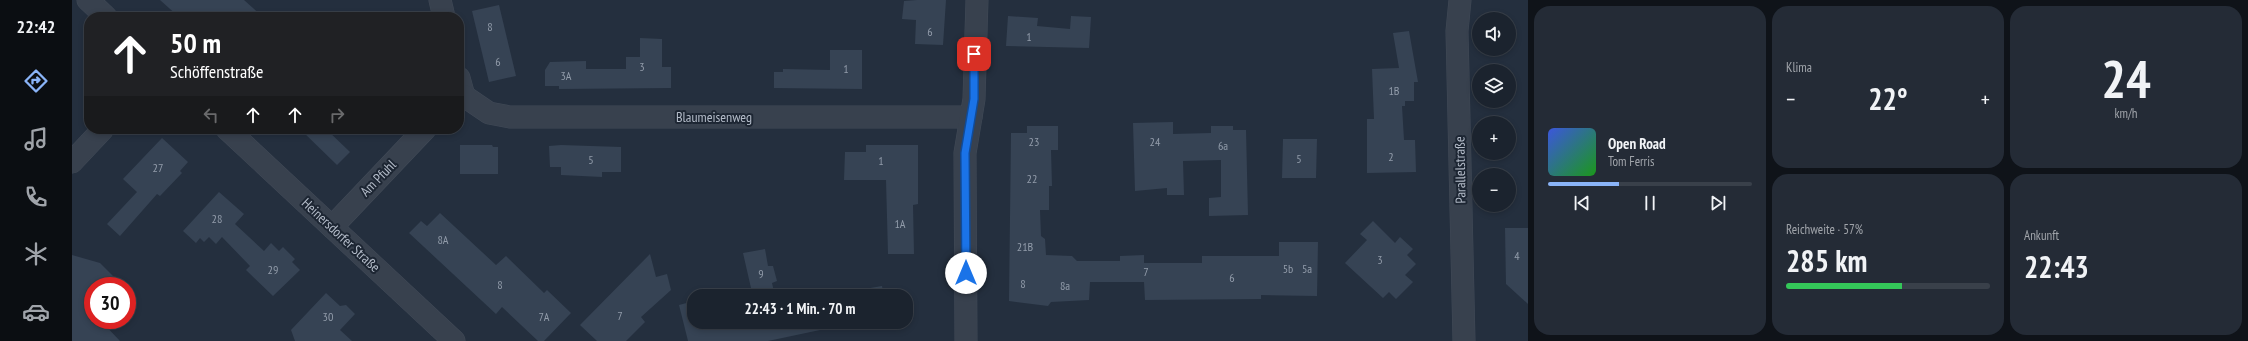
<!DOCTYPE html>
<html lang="de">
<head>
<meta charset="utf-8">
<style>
	:root { --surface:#1b232e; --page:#242b36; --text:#f1f3f6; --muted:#a0a4aa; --line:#39404a; --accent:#8ab4f8 }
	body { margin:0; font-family:"PT Sans Narrow",sans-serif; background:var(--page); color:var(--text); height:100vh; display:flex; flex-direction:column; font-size:15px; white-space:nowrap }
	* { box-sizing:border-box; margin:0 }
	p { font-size:13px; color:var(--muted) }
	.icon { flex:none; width:22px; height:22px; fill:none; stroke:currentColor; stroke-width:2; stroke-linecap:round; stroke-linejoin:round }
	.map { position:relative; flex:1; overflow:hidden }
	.side { display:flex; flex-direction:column; gap:6px; padding:6px; background:#0f1319; width:720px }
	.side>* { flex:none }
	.guide { position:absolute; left:12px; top:12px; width:380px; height:122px; border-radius:16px; box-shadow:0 2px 6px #0003,0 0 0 1px var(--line); background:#202124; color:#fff; overflow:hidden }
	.controls { position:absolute; left:1400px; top:12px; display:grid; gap:8px }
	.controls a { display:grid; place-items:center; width:44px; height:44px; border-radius:50%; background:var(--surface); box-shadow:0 2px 6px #0003,0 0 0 1px var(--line); font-size:20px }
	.speed { position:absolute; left:12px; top:277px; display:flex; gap:8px; font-size:20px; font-weight:700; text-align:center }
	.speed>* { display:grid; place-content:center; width:52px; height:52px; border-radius:50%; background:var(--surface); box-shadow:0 2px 6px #0003,0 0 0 1px var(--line); line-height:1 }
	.speed .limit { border:6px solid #d22; background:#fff; color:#111 }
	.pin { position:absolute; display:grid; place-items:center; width:34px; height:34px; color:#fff; margin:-17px; border-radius:8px; box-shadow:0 2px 6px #0006 }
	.me { position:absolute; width:44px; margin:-22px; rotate:0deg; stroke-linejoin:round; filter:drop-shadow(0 0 3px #0008) }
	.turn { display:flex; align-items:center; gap:14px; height:84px; padding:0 20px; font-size:18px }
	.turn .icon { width:52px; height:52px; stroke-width:2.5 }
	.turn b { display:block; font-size:28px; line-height:34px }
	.lanes { display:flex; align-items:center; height:38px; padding:0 20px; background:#0003; justify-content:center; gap:20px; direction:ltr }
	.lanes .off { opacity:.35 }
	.big { font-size:30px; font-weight:600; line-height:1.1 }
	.side .tile { flex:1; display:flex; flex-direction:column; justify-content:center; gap:6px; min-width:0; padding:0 14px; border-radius:16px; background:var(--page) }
	.side .dial { align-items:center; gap:0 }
	.dial b { font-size:52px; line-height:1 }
	.song { display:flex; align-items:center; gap:12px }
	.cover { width:48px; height:48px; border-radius:6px; background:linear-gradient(135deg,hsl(230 70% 55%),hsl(120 70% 35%)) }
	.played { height:4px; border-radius:2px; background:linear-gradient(90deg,var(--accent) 35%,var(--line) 35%) }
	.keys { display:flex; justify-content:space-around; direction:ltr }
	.heat { display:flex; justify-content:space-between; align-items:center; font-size:22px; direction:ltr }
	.charge { height:6px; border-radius:3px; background:linear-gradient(90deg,#34c759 57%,var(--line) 0) }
	.side .tiles { flex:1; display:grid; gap:6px; grid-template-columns:repeat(3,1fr) }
	.tile:first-child { grid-row:span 2 }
	.trip { position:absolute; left:615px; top:289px; width:226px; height:40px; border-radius:16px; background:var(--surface); box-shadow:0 2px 6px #0003,0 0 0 1px var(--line); font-weight:600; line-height:40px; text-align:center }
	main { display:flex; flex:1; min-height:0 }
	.tab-bar { display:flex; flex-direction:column; width:72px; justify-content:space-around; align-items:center; background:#0b0e12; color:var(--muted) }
	.tab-bar .icon { width:28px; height:28px }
	.tab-bar .current { color:var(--accent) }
	.tab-bar b { font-size:18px; color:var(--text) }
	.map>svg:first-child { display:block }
</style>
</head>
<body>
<main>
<nav class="tab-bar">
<b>22:42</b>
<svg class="icon current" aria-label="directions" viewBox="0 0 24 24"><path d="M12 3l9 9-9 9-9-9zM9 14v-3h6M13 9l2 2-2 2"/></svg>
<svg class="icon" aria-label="music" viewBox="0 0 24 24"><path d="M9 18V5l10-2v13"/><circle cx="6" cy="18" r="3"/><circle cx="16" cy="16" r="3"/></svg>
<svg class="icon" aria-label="phone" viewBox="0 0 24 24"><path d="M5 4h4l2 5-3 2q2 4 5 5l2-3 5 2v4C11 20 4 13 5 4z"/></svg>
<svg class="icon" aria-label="climate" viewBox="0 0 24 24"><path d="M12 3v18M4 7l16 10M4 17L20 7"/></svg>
<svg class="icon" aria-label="car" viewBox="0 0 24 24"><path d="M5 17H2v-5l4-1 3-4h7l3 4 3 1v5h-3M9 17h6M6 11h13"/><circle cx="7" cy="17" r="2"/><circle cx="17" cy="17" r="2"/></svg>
</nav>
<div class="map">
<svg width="1456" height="341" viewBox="0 0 1456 341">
	<rect width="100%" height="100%" fill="#242f3e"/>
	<!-- building -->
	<g fill="#364354">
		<path d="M88,0h84l19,17h-84z"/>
		<path d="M845,0h29l-3,45 -28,-1 1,-24 -14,-1 2,-18z"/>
		<path d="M427,5l17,71 -27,6 -17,-71z"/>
		<path d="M936,16l30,2 -1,8 33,3 1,-13 20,1 -2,31 -83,-2z"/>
		<path d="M1337,31l9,51h-4v19h-9v5h-3l2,34h11l1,32 -49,1v-54h7l-2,-50 27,-1 -6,-35z"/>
		<path d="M568,38l22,1v28h9v21l-112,1v-3h-14v-16l5,-8 36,-1v8h40v-12h14z"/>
		<path d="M758,50h32v39l-88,-1v-16h9v-3l47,1z"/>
		<path d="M1101,122v12l38,-1v-7h22v4h13l2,85 -39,1v-18l12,-1v-37l-38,1 1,34h-17v-7l-32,3 -2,-68z"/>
		<path d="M955,126h31v24h-7l1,36h-3v24h-9l1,26 4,3 1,16 26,1 5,5h43v-5l24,-1v8h58v-7h77v-14h39l-1,54 -56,-1v4l-116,1 -1,-18h-54l-1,18 -38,2 -3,4 -39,-5 2,-168h16z"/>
		<path d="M228,129h26l24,23 -13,13z"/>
		<path d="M90,138l26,24 -8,9 2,2 -22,23 -3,-2 -37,42 -13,-12 30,-32 -14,-13z"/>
		<path d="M1211,139h34l-1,39h-34z"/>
		<path d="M388,145h32l1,2h5v27h-38z"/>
		<path d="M489,145l60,2v25h-19v5l-41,-2v-8h-11l-1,-21z"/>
		<path d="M794,145h52v59l-5,1 1,49h-26l-2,-74h-42l1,-28h21z"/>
		<path d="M147,192l25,22 -9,10 29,27 7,-8 8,8 4,-4 12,12 -3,3 8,8 -27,26 -27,-26 4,-4 -28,-29 -6,7 -7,-7 -5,5 -4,-4 -4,5 -13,-12z"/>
		<path d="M368,213l56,52 10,-9 38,37 3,-3 24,23 -27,28h-6l-36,-34 -6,7 -87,-81 12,-12 6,5z"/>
		<path d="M1301,221l22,22 5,-6 13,12 -6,6 9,9 -11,11 8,7 -17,17 -7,-7 -6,6 -38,-35 22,-23 -7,-6z"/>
		<path d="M1433,228h23v76l-22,-20z"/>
		<path d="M693,249l3,17h5l4,15 -5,2 3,13h-54l30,-8 -8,-35z"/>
		<path d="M578,254l6,23 11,-3 4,16 -30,27 4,5 -19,19h-29l-17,-16z"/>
		<path d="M0,255l28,8 23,23h-30v34h7l20,21h-48z"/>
		<path d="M810,286l2,10h-43v-3z"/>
		<path d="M254,293l14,13 6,-1 9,9 -15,16 12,11h-57l-4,-11z"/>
		<path d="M622,301v21h126v8l-52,11h-80l-9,-36z"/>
	</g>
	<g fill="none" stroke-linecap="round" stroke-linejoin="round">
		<!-- street casing -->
		<g stroke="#414a57" stroke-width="23">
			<g id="street">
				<path d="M16,0l18,17"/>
				<path d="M368,0l4,17"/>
				<path d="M1388,0l-3,31 7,310"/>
				<path d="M387,78l5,18"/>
				<path d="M392,96l25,17 21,4h461"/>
				<path d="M155,129l227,212"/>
				<path d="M0,162l31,-33"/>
				<path d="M260,227l93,-98"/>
				<path d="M894,341l-1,-188 9,-54 3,-99"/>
			</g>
		</g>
		<!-- street -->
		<use href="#street" stroke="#38414e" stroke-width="22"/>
	</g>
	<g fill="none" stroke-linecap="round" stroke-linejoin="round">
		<!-- route casing -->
		<g stroke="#114b97" stroke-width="10">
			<path id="route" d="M894,273l-1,-120 9,-54v-45"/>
		</g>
		<!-- route -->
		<use href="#route" stroke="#1a73e8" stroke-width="7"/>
	</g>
	<g text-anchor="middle" stroke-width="4" stroke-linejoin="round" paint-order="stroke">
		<!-- number labels -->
		<g font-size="12" fill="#929caa">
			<text x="418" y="31">8</text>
			<text x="858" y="36">6</text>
			<text x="957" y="41">1</text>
			<text x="426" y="66">6</text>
			<text x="570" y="71">3</text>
			<text x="774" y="73">1</text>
			<text x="494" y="80">3A</text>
			<text x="1322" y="95">1B</text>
			<text x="962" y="146">23</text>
			<text x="1083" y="146">24</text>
			<text x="1151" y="150">6a</text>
			<text x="1319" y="161">2</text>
			<text x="1227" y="163">5</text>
			<text x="519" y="164">5</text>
			<text x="809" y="165">1</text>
			<text x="86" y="172">27</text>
			<text x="960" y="183">22</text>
			<text x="145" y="223">28</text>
			<text x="828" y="228">1A</text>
			<text x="371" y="244">8A</text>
			<text x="953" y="251">21B</text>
			<text x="1445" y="260">4</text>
			<text x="1308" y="264">3</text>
			<text x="1216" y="273">5b</text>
			<text x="1235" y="273">5a</text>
			<text x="201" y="274">29</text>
			<text x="1074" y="276">7</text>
			<text x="689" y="278">9</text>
			<text x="1160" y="282">6</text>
			<text x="951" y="288">8</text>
			<text x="428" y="289">8</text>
			<text x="993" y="290">8a</text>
			<text x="548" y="320">7</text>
			<text x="256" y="321">30</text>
			<text x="472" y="321">7A</text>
		</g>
		<!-- street labels -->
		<g font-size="14" fill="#b4bcc9" stroke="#1d2633">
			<text x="642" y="122">Blaumeisenweg</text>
			<text transform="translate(1388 170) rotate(-91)" y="5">Parallelstraße</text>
			<text transform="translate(306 178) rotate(-46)" y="5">Am Pfuhl</text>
			<text transform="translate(269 235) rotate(43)" y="5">Heinersdorfer Straße</text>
		</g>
	</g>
</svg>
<div class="controls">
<a><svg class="icon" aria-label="sound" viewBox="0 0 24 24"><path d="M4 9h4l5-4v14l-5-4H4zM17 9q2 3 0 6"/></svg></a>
<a><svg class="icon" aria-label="layers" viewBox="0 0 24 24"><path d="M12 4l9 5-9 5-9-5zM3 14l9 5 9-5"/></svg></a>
<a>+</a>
<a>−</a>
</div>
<div class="speed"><div class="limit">30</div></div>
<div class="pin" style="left:902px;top:54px;background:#d93025"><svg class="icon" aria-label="arrive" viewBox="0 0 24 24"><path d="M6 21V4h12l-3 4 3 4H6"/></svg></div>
<svg class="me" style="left:894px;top:273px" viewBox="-20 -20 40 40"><circle r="19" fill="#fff"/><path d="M0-13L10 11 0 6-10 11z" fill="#1a73e8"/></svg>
<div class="trip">22:43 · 1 Min. · 70 m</div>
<div class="guide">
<div class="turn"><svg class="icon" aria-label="ahead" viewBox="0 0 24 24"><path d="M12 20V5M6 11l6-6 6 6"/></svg><div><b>50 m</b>Schöffenstraße</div></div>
<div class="lanes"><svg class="icon off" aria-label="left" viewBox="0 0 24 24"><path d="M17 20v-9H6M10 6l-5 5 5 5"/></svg><svg class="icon" aria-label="ahead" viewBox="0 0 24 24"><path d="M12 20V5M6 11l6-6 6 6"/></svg><svg class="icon" aria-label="ahead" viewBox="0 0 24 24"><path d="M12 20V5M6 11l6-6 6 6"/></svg><svg class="icon off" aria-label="right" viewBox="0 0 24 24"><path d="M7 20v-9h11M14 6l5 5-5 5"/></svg></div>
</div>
</div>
<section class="side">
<div class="tiles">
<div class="tile">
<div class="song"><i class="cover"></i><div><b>Open Road</b><p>Tom Ferris</p></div></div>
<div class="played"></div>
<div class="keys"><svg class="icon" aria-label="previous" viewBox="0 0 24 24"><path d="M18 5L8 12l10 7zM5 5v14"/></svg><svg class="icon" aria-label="pause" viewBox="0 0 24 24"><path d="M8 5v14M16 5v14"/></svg><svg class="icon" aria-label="next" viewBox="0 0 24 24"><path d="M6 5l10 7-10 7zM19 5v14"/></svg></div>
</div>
<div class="tile"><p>Klima</p>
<div class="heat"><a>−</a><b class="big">22°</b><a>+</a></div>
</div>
<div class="tile dial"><b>24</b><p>km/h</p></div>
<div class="tile"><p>Reichweite · 57%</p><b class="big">285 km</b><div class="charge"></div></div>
<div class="tile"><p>Ankunft</p><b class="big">22:43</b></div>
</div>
</section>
</main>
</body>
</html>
